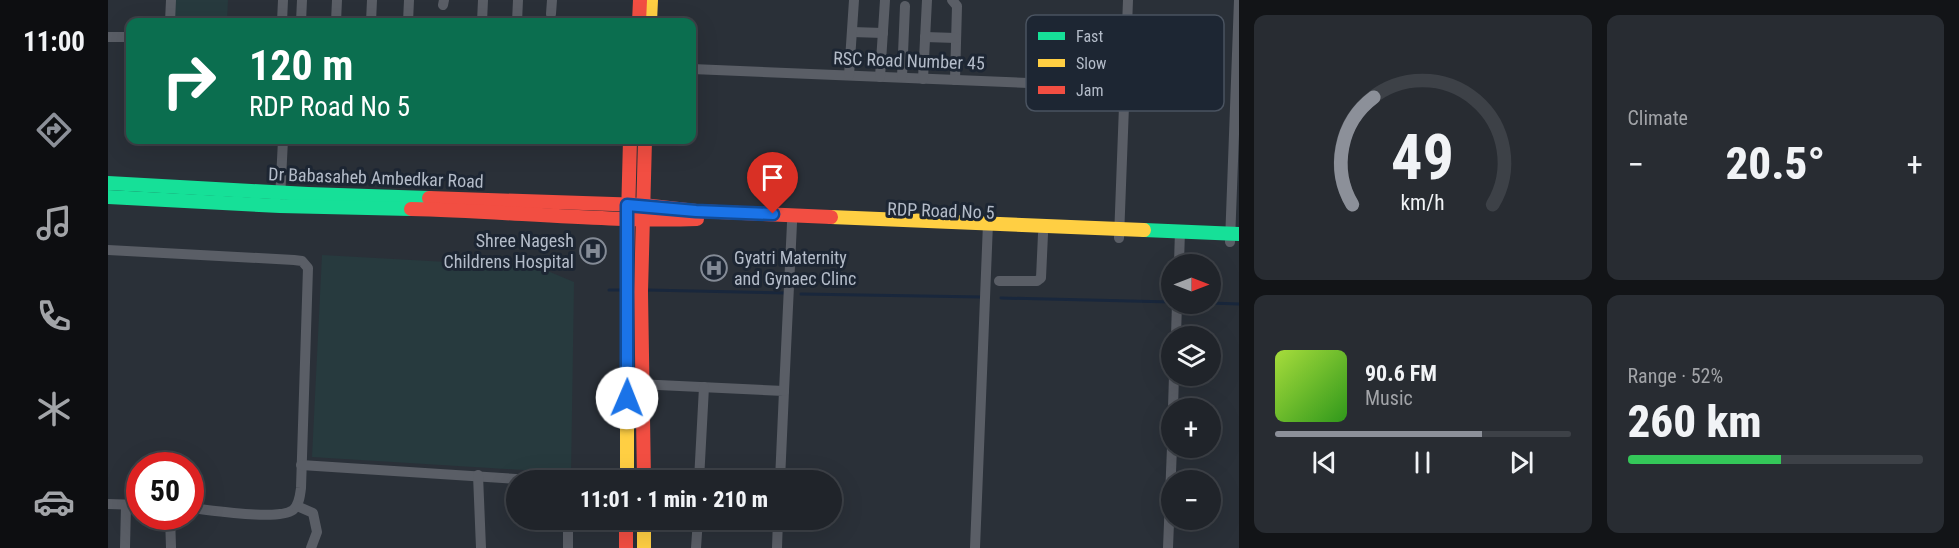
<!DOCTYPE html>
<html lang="en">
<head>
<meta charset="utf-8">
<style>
	:root { --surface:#20242a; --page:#282c32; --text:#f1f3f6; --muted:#a2a4a8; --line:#3d4147; --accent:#8c9099 }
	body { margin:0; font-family:"Roboto Condensed",sans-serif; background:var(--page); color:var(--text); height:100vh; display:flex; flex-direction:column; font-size:22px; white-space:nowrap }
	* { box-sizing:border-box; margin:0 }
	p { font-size:20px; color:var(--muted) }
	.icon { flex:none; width:33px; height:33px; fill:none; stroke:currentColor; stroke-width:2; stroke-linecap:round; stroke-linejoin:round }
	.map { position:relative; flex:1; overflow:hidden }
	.drawer { display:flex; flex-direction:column; gap:15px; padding:15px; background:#121417; width:720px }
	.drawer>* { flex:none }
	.hud { position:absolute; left:18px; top:18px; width:570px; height:126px; border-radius:12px; box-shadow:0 6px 24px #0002,0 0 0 2px var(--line); background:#0b6e4f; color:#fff; overflow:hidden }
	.needle { width:39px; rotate:90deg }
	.controls { position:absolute; left:1053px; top:254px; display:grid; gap:12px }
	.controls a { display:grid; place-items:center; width:60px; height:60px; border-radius:50%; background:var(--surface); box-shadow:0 6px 24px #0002,0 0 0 2px var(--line); font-size:30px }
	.speed { position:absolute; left:18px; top:452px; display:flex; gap:12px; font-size:30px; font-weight:700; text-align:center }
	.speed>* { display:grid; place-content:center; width:78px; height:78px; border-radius:50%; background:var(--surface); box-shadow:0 6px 24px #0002,0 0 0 2px var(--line); line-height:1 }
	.speed .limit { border:9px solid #d22; background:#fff; color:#111 }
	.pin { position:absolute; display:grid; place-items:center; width:51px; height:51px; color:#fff; margin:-62px -26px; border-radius:50% 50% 50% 0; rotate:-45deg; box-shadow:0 0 6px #0007 }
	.pin .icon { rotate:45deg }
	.me { position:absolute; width:66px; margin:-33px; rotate:1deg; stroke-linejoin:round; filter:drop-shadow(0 0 4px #0008) }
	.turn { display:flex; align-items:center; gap:21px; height:126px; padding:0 24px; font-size:27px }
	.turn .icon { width:78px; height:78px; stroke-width:2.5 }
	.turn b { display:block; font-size:42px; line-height:51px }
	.big { font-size:45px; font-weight:800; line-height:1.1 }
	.drawer .card { flex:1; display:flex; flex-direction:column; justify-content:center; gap:9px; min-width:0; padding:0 21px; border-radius:12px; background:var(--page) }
	.drawer .dial { align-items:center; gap:0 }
	.dial svg { height:156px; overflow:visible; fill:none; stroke:var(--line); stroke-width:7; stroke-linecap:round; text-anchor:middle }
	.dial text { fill:var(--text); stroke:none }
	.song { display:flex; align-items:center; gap:18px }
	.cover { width:72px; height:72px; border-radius:9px; background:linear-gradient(135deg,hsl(80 70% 55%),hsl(110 70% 35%)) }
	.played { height:6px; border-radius:3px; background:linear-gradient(90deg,var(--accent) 70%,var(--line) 70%) }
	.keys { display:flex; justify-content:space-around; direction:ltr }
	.heat { display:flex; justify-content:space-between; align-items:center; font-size:33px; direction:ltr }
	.charge { height:9px; border-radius:4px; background:linear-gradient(90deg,#34c759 52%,var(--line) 0) }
	.drawer .tiles { flex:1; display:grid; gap:15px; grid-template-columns:repeat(2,1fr) }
	.trip { position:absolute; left:398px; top:470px; width:336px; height:60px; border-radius:30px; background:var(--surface); box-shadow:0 6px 24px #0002,0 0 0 2px var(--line); font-weight:800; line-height:60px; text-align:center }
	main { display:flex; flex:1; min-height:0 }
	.menu { display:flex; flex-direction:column; width:108px; justify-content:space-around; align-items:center; background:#0d0e11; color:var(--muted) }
	.menu .icon { width:42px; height:42px }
	.menu .active { color:var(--accent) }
	.menu b { font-size:27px; color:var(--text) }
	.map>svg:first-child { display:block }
</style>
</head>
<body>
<main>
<nav class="menu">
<b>11:00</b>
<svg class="icon active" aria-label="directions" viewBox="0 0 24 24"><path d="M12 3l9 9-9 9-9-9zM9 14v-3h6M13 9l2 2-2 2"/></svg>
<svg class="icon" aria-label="music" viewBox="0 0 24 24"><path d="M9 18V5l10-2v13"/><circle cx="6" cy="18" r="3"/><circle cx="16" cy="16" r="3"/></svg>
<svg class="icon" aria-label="phone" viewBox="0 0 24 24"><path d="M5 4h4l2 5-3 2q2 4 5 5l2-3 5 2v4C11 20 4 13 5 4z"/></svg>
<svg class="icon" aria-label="climate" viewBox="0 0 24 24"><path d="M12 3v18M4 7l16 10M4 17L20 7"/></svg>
<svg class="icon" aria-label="car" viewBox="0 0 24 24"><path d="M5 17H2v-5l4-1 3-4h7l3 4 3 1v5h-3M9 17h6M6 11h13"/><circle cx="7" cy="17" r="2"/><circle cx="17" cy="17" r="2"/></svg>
</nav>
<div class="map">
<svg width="1131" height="548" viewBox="0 0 1131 548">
	<rect width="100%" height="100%" fill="#2a3038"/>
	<!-- green -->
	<g fill="#273a3e">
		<path d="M66,0h54l-1,22h-53z"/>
		<path d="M214,255l216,12 36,15 -3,191 -259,-16z"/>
	</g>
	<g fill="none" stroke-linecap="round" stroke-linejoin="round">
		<!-- stream -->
		<g stroke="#19273c" stroke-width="3">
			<path d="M501,290h13"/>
			<path d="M539,290l139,3"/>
			<path d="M693,294l181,3"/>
			<path d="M893,298l171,4"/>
			<path d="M1102,303l29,1"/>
		</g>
		<!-- street -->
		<g stroke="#5a5e66" stroke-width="10">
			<path d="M844,0l5,6 -2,74"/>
			<path d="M335,5l1,-5"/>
			<path d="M443,14l1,-14"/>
			<path d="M62,22l1,-22"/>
			<path d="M174,22l1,-22"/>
			<path d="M193,22l1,-22"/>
			<path d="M228,22l1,-22"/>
			<path d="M263,22l1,-22"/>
			<path d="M300,22l1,-22"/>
			<path d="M374,22l1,-22"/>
			<path d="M409,22l1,-22"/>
			<path d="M744,32l31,1"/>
			<path d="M0,37h22"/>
			<path d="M817,37l31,1"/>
			<path d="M584,69l433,18"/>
			<path d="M741,75l5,-75"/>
			<path d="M772,77l5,-77"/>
			<path d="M794,77l3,-71"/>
			<path d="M815,79l4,-79"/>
			<path d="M172,199l3,-59"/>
			<path d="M1011,238l9,-238"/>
			<path d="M1122,242l9,-242"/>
			<path d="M0,250l186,10 8,1 6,7 -7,220c-1,8 -2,17 -8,22 -15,11 -82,0 -103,-2"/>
			<path d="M1071,264l1,-34"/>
			<path d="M891,281h38l4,-3 2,-44"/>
			<path d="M1068,336l1,-33"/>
			<path d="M529,384l147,7 -4,89"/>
			<path d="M676,391l8,-168"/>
			<path d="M1065,408l1,-33"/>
			<path d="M193,465l231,15"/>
			<path d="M370,475l3,73"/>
			<path d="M591,480l5,-93"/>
			<path d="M0,504l32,1"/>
			<path d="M189,506l16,7 4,19 -6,16"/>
			<path d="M62,516l1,32"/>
			<path d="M460,519v29"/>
			<path d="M17,548l1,-43"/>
			<path d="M588,548l2,-29"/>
			<path d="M669,548l1,-29"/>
			<path d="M867,548l13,-325"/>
			<path d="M1060,548l4,-101"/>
		</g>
		<!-- fast -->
		<g stroke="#16e098" stroke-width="14">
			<path d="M0,183l200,11 121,4"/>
			<path d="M0,197l172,9 131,3"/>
			<path d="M1036,230l95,4"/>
		</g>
		<!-- slow -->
		<g stroke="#ffcf43" stroke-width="14">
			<path d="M542,22l1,-22"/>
			<path d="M723,217l313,13"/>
			<path d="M519,255v225"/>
			<path d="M536,519v29"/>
		</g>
		<!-- jam -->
		<g stroke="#f24e42" stroke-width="14">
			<path d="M531,22l1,-22"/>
			<path d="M321,198l214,7 53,6 135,6"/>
			<path d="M303,209c95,2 190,13 286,10"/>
			<path d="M519,255l3,-115"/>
			<path d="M536,480l-3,-188 4,-152"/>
			<path d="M518,519v29"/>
		</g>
	</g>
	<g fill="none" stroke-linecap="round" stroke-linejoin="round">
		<!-- route casing -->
		<g stroke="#114b97" stroke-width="15">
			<path id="route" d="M519,398v-193l69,6 77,3"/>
		</g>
		<!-- route -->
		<use href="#route" stroke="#1a73e8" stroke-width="10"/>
	</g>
	<!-- icons -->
	<defs>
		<g id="hospital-ring" transform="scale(1.35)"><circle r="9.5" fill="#1d2633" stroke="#848b96" stroke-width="1.5"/><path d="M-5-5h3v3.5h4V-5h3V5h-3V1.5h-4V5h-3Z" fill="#848b96"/></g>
	</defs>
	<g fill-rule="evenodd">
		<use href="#hospital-ring" x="485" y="251"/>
		<use href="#hospital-ring" x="606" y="268"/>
	</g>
	<g text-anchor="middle" stroke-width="6" stroke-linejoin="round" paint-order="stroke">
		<!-- street labels -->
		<g font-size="18" fill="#b4bcc9" stroke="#1d2633">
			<text transform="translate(801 61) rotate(2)" y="6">RSC Road Number 45</text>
			<text transform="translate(268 178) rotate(2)" y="6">Dr Babasaheb Ambedkar Road</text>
			<text transform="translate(833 211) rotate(2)" y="6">RDP Road No 5</text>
		</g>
		<!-- poi labels -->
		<g font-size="18" fill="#b4bcc9" stroke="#1d2633" text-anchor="end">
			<text x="466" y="247">Shree Nagesh<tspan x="466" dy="21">Childrens Hospital</tspan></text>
			<text x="626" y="264" text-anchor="start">Gyatri Maternity<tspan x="626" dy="21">and Gynaec Clinc</tspan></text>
		</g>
	</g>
	<!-- legend -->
	<rect x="918" y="15" width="198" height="96" rx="9" fill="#1d2633" stroke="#4a5360" stroke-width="1.5"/>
	<rect x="930" y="32" width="27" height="8" fill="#16e098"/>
	<rect x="930" y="59" width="27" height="8" fill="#ffcf43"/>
	<rect x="930" y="86" width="27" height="8" fill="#f24e42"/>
	<g font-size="16" fill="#b4bcc9">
		<text x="968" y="42">Fast</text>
		<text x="968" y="69">Slow</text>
		<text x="968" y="96">Jam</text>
	</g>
</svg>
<div class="controls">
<a><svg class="needle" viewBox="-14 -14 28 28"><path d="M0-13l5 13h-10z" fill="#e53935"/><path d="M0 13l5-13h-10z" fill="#a2a4a8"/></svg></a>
<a><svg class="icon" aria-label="layers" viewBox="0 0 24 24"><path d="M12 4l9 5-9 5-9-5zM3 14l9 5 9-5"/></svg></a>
<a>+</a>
<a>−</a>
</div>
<div class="speed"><div class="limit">50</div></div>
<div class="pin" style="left:665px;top:214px;background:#d93025"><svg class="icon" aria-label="arrive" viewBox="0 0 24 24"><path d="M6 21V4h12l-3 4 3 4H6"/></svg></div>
<svg class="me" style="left:519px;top:398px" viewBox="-20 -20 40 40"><circle r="19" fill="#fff"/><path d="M0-13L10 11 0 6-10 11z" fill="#1a73e8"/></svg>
<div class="trip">11:01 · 1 min · 210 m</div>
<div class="hud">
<div class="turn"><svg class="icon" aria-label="right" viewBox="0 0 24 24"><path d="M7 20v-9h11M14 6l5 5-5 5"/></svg><div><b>120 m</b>RDP Road No 5</div></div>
</div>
</div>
<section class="drawer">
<div class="tiles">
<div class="card dial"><svg viewBox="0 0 100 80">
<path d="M14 69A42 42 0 1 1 86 69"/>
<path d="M14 69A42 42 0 0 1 25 14" stroke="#8c9099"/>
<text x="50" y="56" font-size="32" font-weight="700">49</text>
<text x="50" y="72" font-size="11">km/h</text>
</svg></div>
<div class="card"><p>Climate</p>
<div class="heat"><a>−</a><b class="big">20.5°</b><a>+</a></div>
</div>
<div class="card">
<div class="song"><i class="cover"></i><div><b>90.6 FM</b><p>Music</p></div></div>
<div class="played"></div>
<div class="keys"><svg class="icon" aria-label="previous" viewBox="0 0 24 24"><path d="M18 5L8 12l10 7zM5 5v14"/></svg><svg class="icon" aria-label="pause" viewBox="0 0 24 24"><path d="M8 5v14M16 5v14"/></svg><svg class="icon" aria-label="next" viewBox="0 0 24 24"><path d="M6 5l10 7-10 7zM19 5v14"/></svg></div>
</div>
<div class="card"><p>Range · 52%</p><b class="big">260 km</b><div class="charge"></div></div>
</div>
</section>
</main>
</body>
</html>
